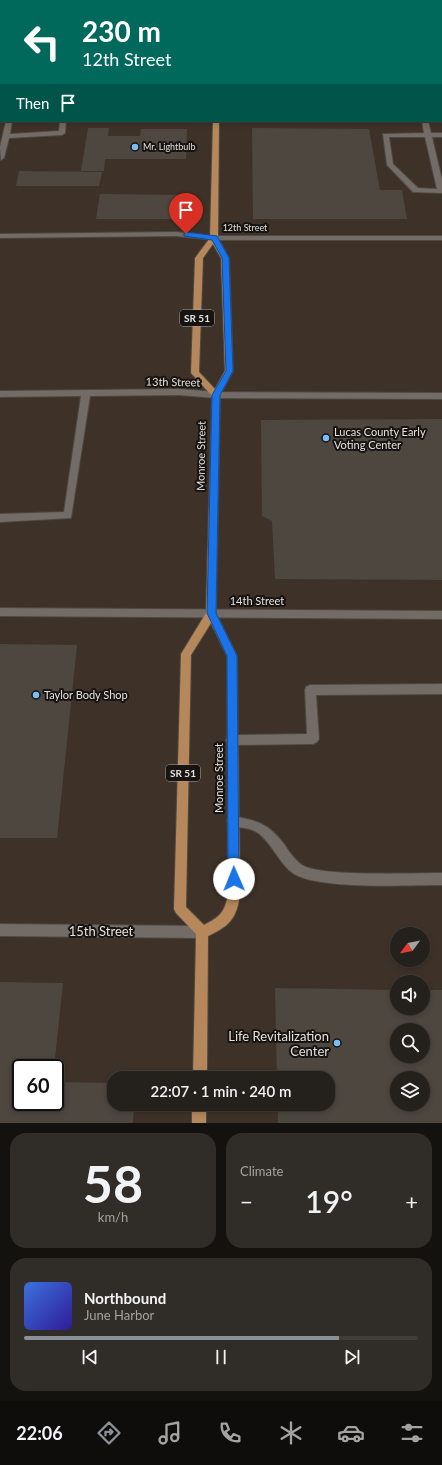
<!DOCTYPE html>
<html lang="en">
<head>
<meta charset="utf-8">
<style>
	:root { --surface:#24201b; --page:#302d28; --text:#f1f3f6; --muted:#a3a3a3; --line:#413e3a; --accent:#8c9099 }
	body { margin:0; font-family:Lato,sans-serif; background:var(--page); color:var(--text); height:100vh; display:flex; flex-direction:column; font-size:15px; white-space:nowrap }
	* { box-sizing:border-box; margin:0 }
	p { font-size:13px; color:var(--muted) }
	.icon { flex:none; width:22px; height:22px; fill:none; stroke:currentColor; stroke-width:2; stroke-linecap:round; stroke-linejoin:round }
	.map { position:relative; height:1123px; overflow:hidden }
	.details { display:flex; flex-direction:column; gap:10px; padding:10px; background:#14120f; flex:1 }
	.details>* { flex:none }
	.hud { position:absolute; left:0px; top:0px; width:442px; height:122px; box-shadow:0 2px 6px #0003,0 0 0 1px var(--line); background:#00695c; color:#fff; overflow:hidden }
	.needle { width:26px; rotate:238deg }
	.buttons { position:absolute; left:390px; top:927px; display:grid; gap:8px }
	.buttons a { display:grid; place-items:center; width:40px; height:40px; border-radius:50%; background:var(--surface); box-shadow:0 2px 6px #0003,0 0 0 1px var(--line); font-size:20px }
	.speed { position:absolute; left:12px; top:1059px; display:flex; gap:8px; font-size:20px; font-weight:700; text-align:center }
	.speed>* { display:grid; place-content:center; width:52px; height:52px; border-radius:50%; background:var(--surface); box-shadow:0 2px 6px #0003,0 0 0 1px var(--line); line-height:1 }
	.speed .limit { border:2px solid #111; border-radius:6px; background:#fff; color:#111 }
	.pin { position:absolute; display:grid; place-items:center; width:34px; height:34px; color:#fff; margin:-41px -17px; border-radius:50% 50% 50% 0; rotate:-45deg; box-shadow:0 0 4px #0007 }
	.pin .icon { rotate:45deg }
	.me { position:absolute; width:44px; margin:-22px; rotate:359deg; stroke-linejoin:round; filter:drop-shadow(0 0 3px #0008) }
	.turn { display:flex; align-items:center; gap:14px; height:84px; padding:0 16px; font-size:18px }
	.turn .icon { width:52px; height:52px; stroke-width:2.5 }
	.turn b { display:block; font-size:28px; line-height:34px }
	.then { display:flex; align-items:center; height:38px; padding:0 16px; background:#0003; gap:8px; font-size:15px }
	.big { font-size:30px; font-weight:600; line-height:1.1 }
	.details .widget { flex:1; display:flex; flex-direction:column; justify-content:center; gap:6px; min-width:0; padding:0 14px; border-radius:16px; background:var(--page) }
	.details .dial { align-items:center; gap:0 }
	.dial b { font-size:52px; line-height:1 }
	.song { display:flex; align-items:center; gap:12px }
	.cover { width:48px; height:48px; border-radius:6px; background:linear-gradient(135deg,hsl(220 70% 55%),hsl(250 70% 35%)) }
	.played { height:4px; border-radius:2px; background:linear-gradient(90deg,var(--accent) 80%,var(--line) 80%) }
	.keys { display:flex; justify-content:space-around; direction:ltr }
	.heat { display:flex; justify-content:space-between; align-items:center; font-size:22px; direction:ltr }
	.details .tiles { flex:1; display:grid; gap:10px; grid-template-columns:1fr 1fr }
	.widget:last-child { grid-column:span 2 }
	.trip { position:absolute; left:107px; top:1071px; width:228px; height:40px; border-radius:16px; background:var(--surface); box-shadow:0 2px 6px #0003,0 0 0 1px var(--line); font-weight:600; line-height:40px; text-align:center }
	.menu { display:flex; height:64px; justify-content:space-around; align-items:center; background:#0e0d0b; color:var(--muted) }
	.menu .icon { width:28px; height:28px }
	.menu .current { color:var(--accent) }
	.menu b { font-size:18px; color:var(--text) }
	.map>svg:first-child { display:block }
</style>
</head>
<body>
<div class="map">
<svg width="442" height="1123" viewBox="0 0 442 1123">
	<rect width="100%" height="100%" fill="#302a24"/>
	<!-- built -->
	<path fill="#3e3228" fill-rule="evenodd" d="M0,0h442v1123h-442zM1,1h440v120h-440zM397,934h26v26h-26zM397,982h26v26h-26zM397,1030h26v26h-26zM21,1068h34v34h-34zM114,1078h214v26h-214zM397,1078h26v26h-26z"/>
	<!-- building -->
	<g fill="#4e4740" fill-rule="evenodd">
		<path d="M88,128h21l-1,8h32l1,-7h46l-1,30h-81l-1,12h-23z"/>
		<path d="M252,128l117,1 11,61h22l5,29h-154z"/>
		<path d="M19,171l83,1 -3,14h-83z"/>
		<path d="M100,194l84,1 -2,24h-86z"/>
		<path d="M442,419v161l-167,-1 -3,-58 -10,-5 -1,-96z"/>
		<path d="M0,644l77,1 -20,193h-57z"/>
		<path d="M0,982l63,1 -9,85h-33v34h34v-20l59,1v21h20l-1,19h-133z"/>
		<path d="M275,988l122,2v18h26v-18h19v133h-164v-19h50v-26h-51zM397,1030h26v26h-26zM397,1078h26v26h-26z"/>
	</g>
	<g fill="none" stroke-linecap="round" stroke-linejoin="round">
		<!-- minor casing -->
		<g stroke="#4d4943" stroke-width="2">
			<g id="minor">
				<rect x="12" y="0" width="6" height="1"/>
				<rect x="36" y="0" width="6" height="1"/>
				<rect x="0" y="18" width="1" height="4"/>
				<rect x="441" y="20" width="1" height="4"/>
				<rect x="0" y="112" width="1" height="4"/>
				<rect x="441" y="116" width="1" height="4"/>
				<path d="M6,121h6l-2,13 49,-3 1,-10h6l-1,12 -3,2 -53,3 -5,20 -3,2 -1,-13z"/>
				<path d="M422,121h6l3,12h11v4h-10l10,43v13l-29,-1 -26,-27 -4,-31 41,-1zM389,137h36l12,52 -19,-1 -25,-24z"/>
				<path d="M176,232l38,4h228v4h-228l-38,-4 -176,2v-4z"/>
				<path d="M179,389l37,3 226,1v6l-226,-1 -37,-3 -89,1 -19,122 -71,4v-8l64,-2 17,-116 -81,1v-6z"/>
				<path d="M0,608l442,3v8l-442,-3z"/>
				<path d="M442,684v10l-126,1 3,44 -2,3 -4,2 -81,1 -4,-2 -2,-3 2,-3 4,-2 75,-1 -2,-44 1,-3 4,-2z"/>
				<path d="M233,816c25,5 35,7 51,28 5,8 11,16 18,21 19,12 114,8 140,8v12c-33,0 -121,5 -148,-11 -15,-10 -21,-30 -36,-41 -8,-6 -20,-5 -29,-8l-2,-4 2,-4z"/>
				<path d="M0,924l202,2 5,2 1,4 -1,4 -5,2 -202,-2z"/>
			</g>
		</g>
		<!-- major casing -->
		<g stroke="#4d4943" stroke-width="2">
			<g id="major">
				<path d="M213,121h6l-1,117 11,20 4,113 -13,24 -4,218 21,43 3,238c-3,24 -10,32 -32,42l-1,142h-14l3,-144 -20,-21 -2,-4 7,-255 25,-41 6,-217 -21,-23 4,-115 15,-20zM213,244l8,14 4,113 -10,18 -16,-17 4,-114zM211,623l16,33 1,238c-3,18 -8,23 -24,31l-18,-18 5,-252z"/>
				<rect x="192" y="1104" width="14" height="19"/>
			</g>
		</g>
		<!-- minor -->
		<use href="#minor" fill="#736b65" fill-rule="evenodd"/>
		<!-- major -->
		<use href="#major" fill="#b5875b" fill-rule="evenodd"/>
	</g>
	<!-- route -->
	<path fill="#1a73e8" stroke="#114b97" d="M186,232l31,4 12,22 4,113 -13,24 -4,218 21,43 2,223 -2,4 -3,2 -4,-2 -2,-4 -1,-223 -20,-43 5,-218 14,-24 -4,-113 -10,-18 -28,-4v-3z"/>
	<!-- markers -->
	<g fill="#78bff7" stroke="#161311" stroke-width="1.5">
		<circle cx="135" cy="147" r="4"/>
		<circle cx="326" cy="438" r="4"/>
		<circle cx="36" cy="695" r="4"/>
		<circle cx="337" cy="1043" r="4"/>
	</g>
	<g text-anchor="middle" stroke-width="4" stroke-linejoin="round" paint-order="stroke">
		<!-- far-poi labels -->
		<g font-size="9" fill="#e5e1dd" stroke="#161311" text-anchor="start">
			<text x="143" y="150">Mr. Lightbulb</text>
		</g>
		<!-- far-street labels -->
		<g font-size="9" fill="#e5e1dd" stroke="#161311">
			<text x="245" y="231">12th Street</text>
		</g>
		<!-- shield labels -->
		<g fill="#161311" stroke="#a7a3a0" stroke-width="1">
			<rect x="180" y="310" width="34" height="16" rx="3"/>
			<rect x="166" y="765" width="34" height="16" rx="3"/>
		</g>
		<g font-size="10" font-weight="bold" fill="#e5e1dd">
			<text x="197" y="322">SR 51</text>
			<text x="183" y="777">SR 51</text>
		</g>
		<!-- street labels -->
		<g font-size="11" fill="#e5e1dd" stroke="#161311">
			<text transform="translate(173 382) rotate(1)" y="4">13th Street</text>
			<text transform="translate(201 456) rotate(-89)" y="4">Monroe Street</text>
			<text x="257" y="605">14th Street</text>
			<text transform="translate(219 778) rotate(-90)" y="4">Monroe Street</text>
		</g>
		<!-- poi labels -->
		<g font-size="11" fill="#e5e1dd" stroke="#161311" text-anchor="start">
			<text x="334" y="436">Lucas County Early<tspan x="334" dy="13">Voting Center</tspan></text>
			<text x="44" y="699">Taylor Body Shop</text>
		</g>
		<!-- near-street labels -->
		<g font-size="13" fill="#e5e1dd" stroke="#161311">
			<text x="101" y="936">15th Street</text>
		</g>
		<!-- near-poi labels -->
		<g font-size="13" fill="#e5e1dd" stroke="#161311" text-anchor="end">
			<text x="329" y="1041">Life Revitalization<tspan x="329" dy="15">Center</tspan></text>
		</g>
	</g>
</svg>
<div class="buttons">
<a><svg class="needle" viewBox="-14 -14 28 28"><path d="M0-13l5 13h-10z" fill="#e53935"/><path d="M0 13l5-13h-10z" fill="#a3a3a3"/></svg></a>
<a><svg class="icon" aria-label="sound" viewBox="0 0 24 24"><path d="M4 9h4l5-4v14l-5-4H4zM17 9q2 3 0 6"/></svg></a>
<a><svg class="icon" aria-label="search" viewBox="0 0 24 24"><circle cx="10" cy="10" r="6"/><path d="M15 15l6 6"/></svg></a>
<a><svg class="icon" aria-label="layers" viewBox="0 0 24 24"><path d="M12 4l9 5-9 5-9-5zM3 14l9 5 9-5"/></svg></a>
</div>
<div class="speed"><div class="limit">60</div></div>
<div class="pin" style="left:186px;top:234px;background:#d93025"><svg class="icon" aria-label="arrive" viewBox="0 0 24 24"><path d="M6 21V4h12l-3 4 3 4H6"/></svg></div>
<svg class="me" style="left:234px;top:879px" viewBox="-20 -20 40 40"><circle r="19" fill="#fff"/><path d="M0-13L10 11 0 6-10 11z" fill="#1a73e8"/></svg>
<div class="trip">22:07 · 1 min · 240 m</div>
<div class="hud">
<div class="turn"><svg class="icon" aria-label="left" viewBox="0 0 24 24"><path d="M17 20v-9H6M10 6l-5 5 5 5"/></svg><div><b>230 m</b>12th Street</div></div>
<div class="then">Then<svg class="icon" aria-label="arrive" viewBox="0 0 24 24"><path d="M6 21V4h12l-3 4 3 4H6"/></svg></div>
</div>
</div>
<section class="details">
<div class="tiles">
<div class="widget dial"><b>58</b><p>km/h</p></div>
<div class="widget"><p>Climate</p>
<div class="heat"><a>−</a><b class="big">19°</b><a>+</a></div>
</div>
<div class="widget">
<div class="song"><i class="cover"></i><div><b>Northbound</b><p>June Harbor</p></div></div>
<div class="played"></div>
<div class="keys"><svg class="icon" aria-label="previous" viewBox="0 0 24 24"><path d="M18 5L8 12l10 7zM5 5v14"/></svg><svg class="icon" aria-label="pause" viewBox="0 0 24 24"><path d="M8 5v14M16 5v14"/></svg><svg class="icon" aria-label="next" viewBox="0 0 24 24"><path d="M6 5l10 7-10 7zM19 5v14"/></svg></div>
</div>
</div>
</section>
<nav class="menu">
<b>22:06</b>
<svg class="icon current" aria-label="directions" viewBox="0 0 24 24"><path d="M12 3l9 9-9 9-9-9zM9 14v-3h6M13 9l2 2-2 2"/></svg>
<svg class="icon" aria-label="music" viewBox="0 0 24 24"><path d="M9 18V5l10-2v13"/><circle cx="6" cy="18" r="3"/><circle cx="16" cy="16" r="3"/></svg>
<svg class="icon" aria-label="phone" viewBox="0 0 24 24"><path d="M5 4h4l2 5-3 2q2 4 5 5l2-3 5 2v4C11 20 4 13 5 4z"/></svg>
<svg class="icon" aria-label="climate" viewBox="0 0 24 24"><path d="M12 3v18M4 7l16 10M4 17L20 7"/></svg>
<svg class="icon" aria-label="car" viewBox="0 0 24 24"><path d="M5 17H2v-5l4-1 3-4h7l3 4 3 1v5h-3M9 17h6M6 11h13"/><circle cx="7" cy="17" r="2"/><circle cx="17" cy="17" r="2"/></svg>
<svg class="icon" aria-label="filters" viewBox="0 0 24 24"><path d="M4 7h16M4 17h16"/><circle cx="9" cy="7" r="2"/><circle cx="15" cy="17" r="2"/></svg>
</nav>
</body>
</html>
